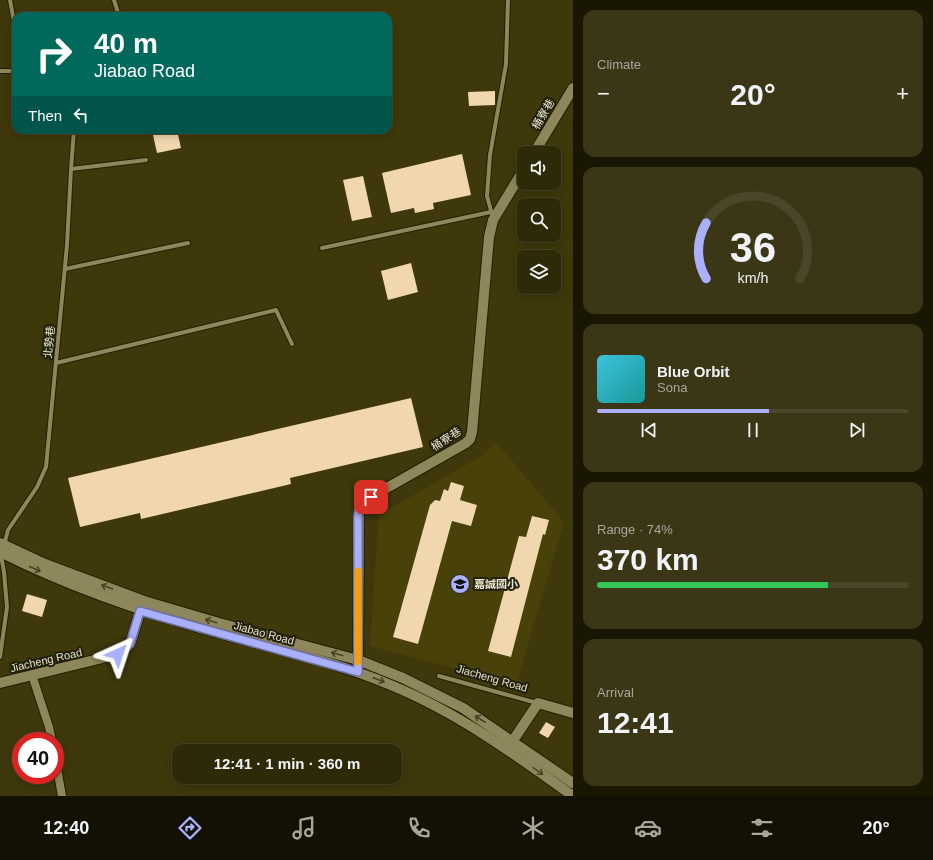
<!DOCTYPE html>
<html lang="en">
<head>
<meta charset="utf-8">
<style>
	:root { --surface:#2e2a08; --page:#3a3616; --text:#f1f3f6; --muted:#a7a79c; --line:#494629; --accent:#aab0fb }
	body { margin:0; font-family:Helvetica,"Noto Sans TC",sans-serif; background:var(--page); color:var(--text); height:100vh; display:flex; flex-direction:column; font-size:15px; white-space:nowrap }
	* { box-sizing:border-box; margin:0 }
	p { font-size:13px; color:var(--muted) }
	.icon { flex:none; width:22px; height:22px; fill:none; stroke:currentColor; stroke-width:2; stroke-linecap:round; stroke-linejoin:round }
	.map { position:relative; flex:1; overflow:hidden }
	.details { display:flex; flex-direction:column; gap:10px; padding:10px; background:#191704; width:360px }
	.details>* { flex:none }
	.top-card { position:absolute; left:12px; top:12px; width:380px; height:122px; border-radius:12px; box-shadow:0 2px 10px #0003,0 0 0 1px var(--line); background:#00695c; color:#fff; overflow:hidden }
	.fabs { position:absolute; left:517px; top:146px; display:grid; gap:8px }
	.fabs a { display:grid; place-items:center; width:44px; height:44px; border-radius:8px; background:var(--surface); box-shadow:0 2px 10px #0003,0 0 0 1px var(--line); font-size:20px }
	.speed { position:absolute; left:12px; top:732px; display:flex; gap:8px; font-size:20px; font-weight:700; text-align:center }
	.speed>* { display:grid; place-content:center; width:52px; height:52px; border-radius:50%; background:var(--surface); box-shadow:0 2px 10px #0003,0 0 0 1px var(--line); line-height:1 }
	.speed .limit { border:6px solid #d22; background:#fff; color:#111 }
	.pin { position:absolute; display:grid; place-items:center; width:34px; height:34px; color:#fff; margin:-17px; border-radius:8px; box-shadow:0 2px 6px #0006 }
	.me { position:absolute; width:44px; margin:-22px; rotate:42deg; stroke-linejoin:round; filter:drop-shadow(0 0 3px #0008) }
	.turn { display:flex; align-items:center; gap:14px; height:84px; padding:0 16px; font-size:18px }
	.turn .icon { width:52px; height:52px; stroke-width:2.5 }
	.turn b { display:block; font-size:28px; line-height:34px }
	.then { display:flex; align-items:center; height:38px; padding:0 16px; background:#0003; gap:8px; font-size:15px }
	.big { font-size:30px; font-weight:700; line-height:1.1 }
	.details .card { flex:1; display:flex; flex-direction:column; justify-content:center; gap:6px; min-width:0; padding:0 14px; border-radius:12px; background:var(--page) }
	.details .dial { align-items:center; gap:0 }
	.dial svg { height:104px; overflow:visible; fill:none; stroke:var(--line); stroke-width:7; stroke-linecap:round; text-anchor:middle }
	.dial text { fill:var(--text); stroke:none }
	.song { display:flex; align-items:center; gap:12px }
	.cover { width:48px; height:48px; border-radius:6px; background:linear-gradient(135deg,hsl(190 70% 55%),hsl(180 70% 35%)) }
	.played { height:4px; border-radius:2px; background:linear-gradient(90deg,var(--accent) 55%,var(--line) 55%) }
	.keys { display:flex; justify-content:space-around; direction:ltr }
	.heat { display:flex; justify-content:space-between; align-items:center; font-size:22px; direction:ltr }
	.charge { height:6px; border-radius:3px; background:linear-gradient(90deg,#34c759 74%,var(--line) 0) }
	.trip { position:absolute; left:172px; top:744px; width:230px; height:40px; border-radius:12px; background:var(--surface); box-shadow:0 2px 10px #0003,0 0 0 1px var(--line); font-weight:700; line-height:40px; text-align:center }
	.menu { display:flex; height:64px; justify-content:space-around; align-items:center; background:#121103; color:var(--muted) }
	.menu .icon { width:28px; height:28px }
	.menu .on { color:var(--accent) }
	.menu b { font-size:18px; color:var(--text) }
	main { display:flex; flex:1; min-height:0 }
	.map>svg:first-child { display:block }
</style>
</head>
<body>
<main>
<div class="map">
<svg width="573" height="796" viewBox="0 0 573 796">
	<rect width="100%" height="100%" fill="#3e380b"/>
	<!-- built -->
	<path fill="#49410a" d="M496,442l68,80 -48,163 -146,-39 9,-131 104,-60z"/>
	<!-- building -->
	<g fill="#f0d7ad">
		<path d="M495,91v14l-26,1 -1,-14z"/>
		<path d="M177,130l4,18 -24,5 -4,-18z"/>
		<path d="M462,154l9,41 -38,8 1,6 -19,4 -1,-5 -23,5 -9,-40z"/>
		<path d="M363,176l9,41 -20,4 -9,-41z"/>
		<path d="M411,263l7,29 -30,8 -7,-29z"/>
		<path d="M411,398l12,49 -133,31 1,6 -150,35 -1,-6 -60,14 -12,-49z"/>
		<path d="M451,482l13,4 -4,14 17,5 -6,21 -19,-5 -34,123 -25,-7 37,-132 5,-5 5,1 4,-12 4,2z"/>
		<path d="M532,516l17,4 -4,15 -2,-1 -32,123 -23,-6 31,-115 7,1z"/>
		<path d="M27,594l20,6 -5,17 -20,-6z"/>
		<path d="M546,722l9,5 -7,11 -9,-5z"/>
	</g>
	<g fill="none" stroke-linecap="round" stroke-linejoin="round">
		<!-- lane casing -->
		<g stroke="#241f00" stroke-width="6">
			<g id="lane">
				<path d="M10,0l4,22 2,5"/>
				<path d="M114,0l5,16"/>
				<path d="M0,71h16"/>
				<path d="M71,169l75,-9"/>
				<path d="M493,218l-6,-22 3,-41 16,-91 2,-64"/>
				<path d="M322,248l169,-36"/>
				<path d="M65,269l123,-26"/>
				<path d="M56,363l220,-53 16,34"/>
				<path d="M4,545l4,-15 29,-43 9,-20 21,-222 4,-76 3,-39"/>
				<path d="M0,657l7,-50 -3,-35 -3,-17"/>
				<path d="M439,676l98,27"/>
			</g>
		</g>
		<!-- street casing -->
		<g stroke="#241f00" stroke-width="10">
			<g id="street">
				<path d="M32,675l17,52 3,14"/>
				<path d="M55,757l7,39"/>
			</g>
		</g>
		<!-- secondary casing -->
		<g stroke="#241f00" stroke-width="12">
			<g id="secondary">
				<path d="M534,153l39,-65"/>
				<path d="M0,543l45,21 99,37 75,22 139,37 45,18 60,30 110,75"/>
				<path d="M0,552c68,34 139,59 212,79 61,17 123,30 181,55 65,27 123,69 180,110"/>
				<path d="M358,666l1,-159 12,-10 95,-54 4,-4 2,-7 17,-195 4,-17 31,-51"/>
				<path d="M0,683l119,-29 11,-10 12,-39"/>
				<path d="M510,745l28,-42 35,10"/>
			</g>
		</g>
		<!-- lane -->
		<use href="#lane" stroke="#8e875b" stroke-width="4"/>
		<!-- street -->
		<use href="#street" stroke="#8e875b" stroke-width="8"/>
		<!-- secondary -->
		<use href="#secondary" stroke="#8e875b" stroke-width="10"/>
	</g>
	<!-- one-way arrows -->
	<defs><path id="oneway-shaft" d="M-6 0H5M1.5-3L5.5 0L1.5 3" fill="none" stroke-width="1.6" stroke-linecap="round" stroke-linejoin="round"/></defs>
	<g stroke="#484328">
		<use href="#oneway-shaft" transform="translate(35 569) rotate(24)"/>
		<use href="#oneway-shaft" transform="translate(107 587) rotate(-160)"/>
		<use href="#oneway-shaft" transform="translate(211 621) rotate(-163)"/>
		<use href="#oneway-shaft" transform="translate(337 654) rotate(-165)"/>
		<use href="#oneway-shaft" transform="translate(379 680) rotate(21)"/>
		<use href="#oneway-shaft" transform="translate(480 719) rotate(-147)"/>
		<use href="#oneway-shaft" transform="translate(538 771) rotate(35)"/>
	</g>
	<g fill="none" stroke-linecap="round" stroke-linejoin="round">
		<!-- route casing -->
		<g stroke="#6e72a3" stroke-width="10">
			<path id="route" d="M118,654l12,-10 10,-33 218,61v-155l1,-10 12,-10"/>
		</g>
		<!-- route -->
		<use href="#route" stroke="#aab0fb" stroke-width="7"/>
		<!-- slow -->
		<path stroke="#f59e0b" stroke-width="7" d="M358,571v91"/>
	</g>
	<!-- icons -->
	<defs>
		<g id="school-disc" transform="scale(1)"><circle r="9.5" fill="#aab0fb" stroke="#221f0d"/><path d="M0-5L7-2L0 1L-7-2ZM-4 1L0 2.5L4 1V4Q0 6-4 4Z" fill="#111"/></g>
	</defs>
	<g fill-rule="evenodd">
		<use href="#school-disc" x="460" y="584"/>
	</g>
	<g text-anchor="middle" stroke-width="4" stroke-linejoin="round" paint-order="stroke">
		<!-- street labels -->
		<g font-size="11" fill="#e8e4cd" stroke="#221f0d">
			<text transform="translate(543 114) rotate(-59)" y="4">桶寮巷</text>
			<text transform="translate(49 342) rotate(-84)" y="4">北勢巷</text>
			<text transform="translate(446 439) rotate(-33)" y="4">桶寮巷</text>
			<text transform="translate(264 633) rotate(15)" y="4">Jiabao Road</text>
			<text transform="translate(46 660) rotate(-13)" y="4">Jiacheng Road</text>
			<text transform="translate(492 678) rotate(16)" y="4">Jiacheng Road</text>
		</g>
		<!-- poi labels -->
		<g font-size="11" font-weight="bold" fill="#e8e4cd" stroke="#221f0d" text-anchor="start">
			<text x="474" y="588">嘉誠國小</text>
		</g>
	</g>
</svg>
<div class="fabs">
<a><svg class="icon" aria-label="sound" viewBox="0 0 24 24"><path d="M4 9h4l5-4v14l-5-4H4zM17 9q2 3 0 6"/></svg></a>
<a><svg class="icon" aria-label="search" viewBox="0 0 24 24"><circle cx="10" cy="10" r="6"/><path d="M15 15l6 6"/></svg></a>
<a><svg class="icon" aria-label="layers" viewBox="0 0 24 24"><path d="M12 4l9 5-9 5-9-5zM3 14l9 5 9-5"/></svg></a>
</div>
<div class="speed"><div class="limit">40</div></div>
<div class="pin" style="left:371px;top:497px;background:#d93025"><svg class="icon" aria-label="arrive" viewBox="0 0 24 24"><path d="M6 21V4h12l-3 4 3 4H6"/></svg></div>
<svg class="me" style="left:118px;top:654px" viewBox="-20 -20 40 40"><path d="M0-17L14 15 0 8-14 15z" fill="#aab0fb" stroke="#fff" stroke-width="4"/></svg>
<div class="trip">12:41 · 1 min · 360 m</div>
<div class="top-card">
<div class="turn"><svg class="icon" aria-label="right" viewBox="0 0 24 24"><path d="M7 20v-9h11M14 6l5 5-5 5"/></svg><div><b>40 m</b>Jiabao Road</div></div>
<div class="then">Then<svg class="icon" aria-label="left" viewBox="0 0 24 24"><path d="M17 20v-9H6M10 6l-5 5 5 5"/></svg></div>
</div>
</div>
<section class="details">
<div class="card"><p>Climate</p>
<div class="heat"><a>−</a><b class="big">20°</b><a>+</a></div>
</div>
<div class="card dial"><svg viewBox="0 0 100 80">
<path d="M14 69A42 42 0 1 1 86 69"/>
<path d="M14 69A42 42 0 0 1 14 26" stroke="#aab0fb"/>
<text x="50" y="56" font-size="32" font-weight="700">36</text>
<text x="50" y="72" font-size="11">km/h</text>
</svg></div>
<div class="card">
<div class="song"><i class="cover"></i><div><b>Blue Orbit</b><p>Sona</p></div></div>
<div class="played"></div>
<div class="keys"><svg class="icon" aria-label="previous" viewBox="0 0 24 24"><path d="M18 5L8 12l10 7zM5 5v14"/></svg><svg class="icon" aria-label="pause" viewBox="0 0 24 24"><path d="M8 5v14M16 5v14"/></svg><svg class="icon" aria-label="next" viewBox="0 0 24 24"><path d="M6 5l10 7-10 7zM19 5v14"/></svg></div>
</div>
<div class="card"><p>Range · 74%</p><b class="big">370 km</b><div class="charge"></div></div>
<div class="card"><p>Arrival</p><b class="big">12:41</b></div>
</section>
</main>
<nav class="menu">
<b>12:40</b>
<svg class="icon on" aria-label="directions" viewBox="0 0 24 24"><path d="M12 3l9 9-9 9-9-9zM9 14v-3h6M13 9l2 2-2 2"/></svg>
<svg class="icon" aria-label="music" viewBox="0 0 24 24"><path d="M9 18V5l10-2v13"/><circle cx="6" cy="18" r="3"/><circle cx="16" cy="16" r="3"/></svg>
<svg class="icon" aria-label="phone" viewBox="0 0 24 24"><path d="M5 4h4l2 5-3 2q2 4 5 5l2-3 5 2v4C11 20 4 13 5 4z"/></svg>
<svg class="icon" aria-label="climate" viewBox="0 0 24 24"><path d="M12 3v18M4 7l16 10M4 17L20 7"/></svg>
<svg class="icon" aria-label="car" viewBox="0 0 24 24"><path d="M5 17H2v-5l4-1 3-4h7l3 4 3 1v5h-3M9 17h6M6 11h13"/><circle cx="7" cy="17" r="2"/><circle cx="17" cy="17" r="2"/></svg>
<svg class="icon" aria-label="filters" viewBox="0 0 24 24"><path d="M4 7h16M4 17h16"/><circle cx="9" cy="7" r="2"/><circle cx="15" cy="17" r="2"/></svg>
<b>20°</b>
</nav>
</body>
</html>
